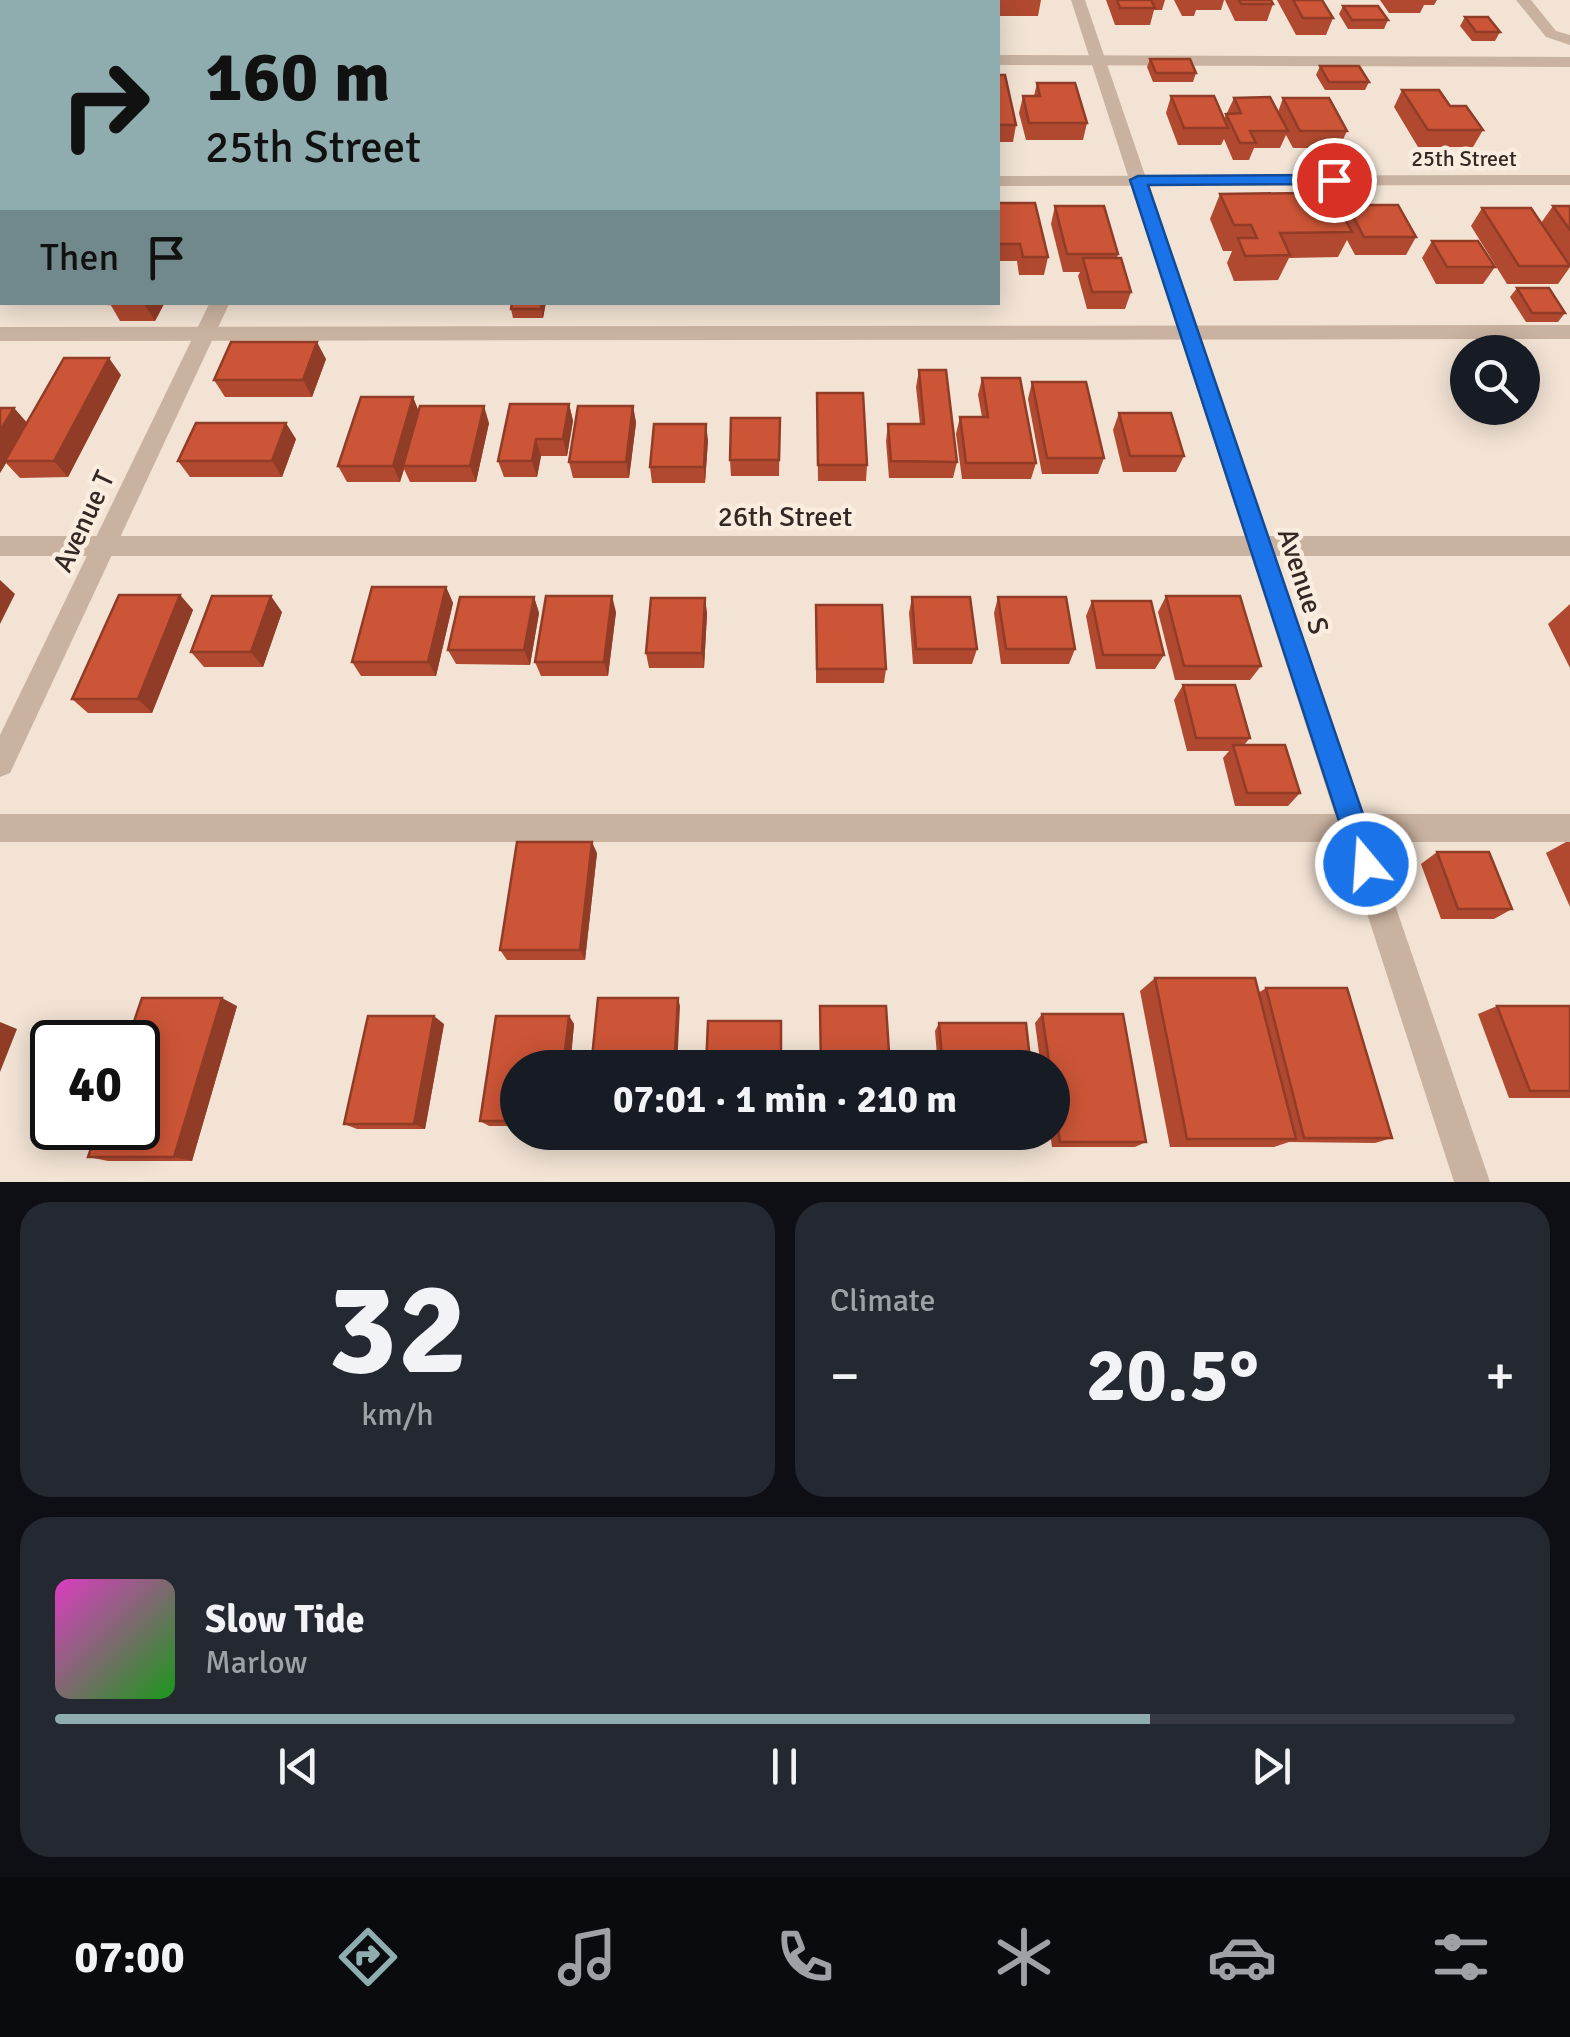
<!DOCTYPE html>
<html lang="en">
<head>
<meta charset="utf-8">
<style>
	:root { --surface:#171b24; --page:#242831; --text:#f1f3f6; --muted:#9ea1a6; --line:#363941; --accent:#8facae }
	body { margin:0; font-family:Signika,sans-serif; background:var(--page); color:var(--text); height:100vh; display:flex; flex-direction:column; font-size:38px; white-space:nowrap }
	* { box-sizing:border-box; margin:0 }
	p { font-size:32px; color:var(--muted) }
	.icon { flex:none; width:55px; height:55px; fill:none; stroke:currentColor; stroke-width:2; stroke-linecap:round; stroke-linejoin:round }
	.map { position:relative; height:1182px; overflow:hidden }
	.panel { display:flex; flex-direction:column; gap:20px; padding:20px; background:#0d0f14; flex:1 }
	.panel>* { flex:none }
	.guide { position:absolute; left:0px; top:0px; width:1000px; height:305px; box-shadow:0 5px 25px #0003; background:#8facae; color:#111; overflow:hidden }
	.fabs { position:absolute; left:1450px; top:335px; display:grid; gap:20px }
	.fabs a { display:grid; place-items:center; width:90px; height:90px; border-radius:50%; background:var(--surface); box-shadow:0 5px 25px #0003; font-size:50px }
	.speed { position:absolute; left:30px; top:1020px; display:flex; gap:20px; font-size:50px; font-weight:700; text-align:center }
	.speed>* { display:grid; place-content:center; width:130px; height:130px; border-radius:50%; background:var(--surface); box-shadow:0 5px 25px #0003; line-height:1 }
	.speed .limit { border:5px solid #111; border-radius:15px; background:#fff; color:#111 }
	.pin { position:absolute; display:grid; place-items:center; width:85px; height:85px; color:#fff; margin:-42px; border:5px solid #fff; border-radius:50%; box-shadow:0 2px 10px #0007 }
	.me { position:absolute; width:110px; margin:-55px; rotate:342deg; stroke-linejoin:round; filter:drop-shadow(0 0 8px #0008) }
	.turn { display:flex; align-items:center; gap:35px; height:210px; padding:0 40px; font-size:45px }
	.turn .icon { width:130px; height:130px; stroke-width:2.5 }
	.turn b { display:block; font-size:70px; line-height:85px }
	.then { display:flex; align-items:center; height:95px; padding:0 40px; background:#0003; gap:20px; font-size:38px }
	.big { font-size:75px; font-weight:800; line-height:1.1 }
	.panel .card { flex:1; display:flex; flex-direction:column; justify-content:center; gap:15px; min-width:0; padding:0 35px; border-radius:30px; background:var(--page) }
	.panel .dial { align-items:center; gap:0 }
	.dial b { font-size:130px; line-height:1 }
	.song { display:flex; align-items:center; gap:30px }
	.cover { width:120px; height:120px; border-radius:15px; background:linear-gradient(135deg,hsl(310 70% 55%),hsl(120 70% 35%)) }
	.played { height:10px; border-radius:5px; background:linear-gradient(90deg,var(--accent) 75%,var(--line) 75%) }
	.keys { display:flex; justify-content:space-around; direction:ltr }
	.heat { display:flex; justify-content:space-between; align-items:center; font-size:55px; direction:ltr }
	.panel .tiles { flex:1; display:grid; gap:20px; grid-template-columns:1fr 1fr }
	.card:last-child { grid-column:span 2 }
	.trip { position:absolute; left:500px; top:1050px; width:570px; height:100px; border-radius:50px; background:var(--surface); box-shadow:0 5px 25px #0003; font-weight:800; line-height:100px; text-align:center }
	.menu { display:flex; height:160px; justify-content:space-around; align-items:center; background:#090b0e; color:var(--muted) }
	.menu .icon { width:70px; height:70px }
	.menu .active { color:var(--accent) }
	.menu b { font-size:45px; color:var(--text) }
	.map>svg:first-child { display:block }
</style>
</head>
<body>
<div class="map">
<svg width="1570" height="1182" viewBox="0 0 1570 1182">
	<rect width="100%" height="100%" fill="#f2e3d4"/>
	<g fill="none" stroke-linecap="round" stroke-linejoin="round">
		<!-- service -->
		<g fill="#cab2a0" fill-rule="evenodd">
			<path d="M1516,0h15l25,31 14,4v10l-24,-8z"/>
			<path d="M998,55l572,2v10l-572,-2z"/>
			<rect x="0" y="57" width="2" height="10"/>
			<path d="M1570,325v14l-1570,2v-14z"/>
			<rect x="0" y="814" width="1570" height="28"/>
		</g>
		<!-- minor -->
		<g fill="#cab2a0" fill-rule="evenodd">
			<path d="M1570,175v10l-572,1v-10z"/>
			<rect x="0" y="177" width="2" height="10"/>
			<rect x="0" y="536" width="1570" height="20"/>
		</g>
		<!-- tertiary -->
		<g fill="#cab2a0" fill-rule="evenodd">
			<path d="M1071,0h14l405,1182h-36z"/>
			<path d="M210,302h20l-220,471 -10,4v-42z"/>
		</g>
	</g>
	<!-- wall -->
	<g fill="#b0492f">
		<path d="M0,0h55l-2,2h-51v4z"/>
		<path d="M60,0h52l-2,2h-48z"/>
		<path d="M118,0h46l-2,2h-43z"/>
		<path d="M264,0h63l-1,2h-63z"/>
		<path d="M391,0h50l-1,2h-49z"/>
		<path d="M555,0h47v2h-46z"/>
		<path d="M609,0h61v2h-62z"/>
		<rect x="691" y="0" width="78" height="2"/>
		<rect x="775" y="0" width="41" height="2"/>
		<rect x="886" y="0" width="41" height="2"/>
		<rect x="938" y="0" width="50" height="2"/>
		<path d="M991,0h50l-3,16h-40v-14h-6z"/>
		<path d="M1106,0h59l-3,10h-8l-4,15h-35z"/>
		<path d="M1174,0h50l-3,10h-25l-2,6h-12z"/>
		<path d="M1225,0h46l2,4 -6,17h-32z"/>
		<path d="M1277,0h45l11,18 -7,17h-30z"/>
		<path d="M1380,0h57l-3,5h-10l-4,8h-31z"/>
		<path d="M1343,6l45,14 -4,9h-36l-9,-15z"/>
		<path d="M1465,17l35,15 -5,9h-23l-12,-15z"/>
		<path d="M1150,59l46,14 -3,9h-40l-6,-15z"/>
		<path d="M1320,66l49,16 -4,8h-40l-9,-15z"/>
		<path d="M998,75l18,50 -3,17h-15z"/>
		<path d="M1037,83l50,40 -4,17h-57l-7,-27 4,-17h11z"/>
		<path d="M1402,90l48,16 33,24 -10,17h-55l-24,-40z"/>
		<path d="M1171,96l53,23 10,-21 44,14 5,-14 64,33 -8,17h-46l-7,-13 -6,13h-26l-5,12h-16l-9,-21 -3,6h-43l-12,-32z"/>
		<path d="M1220,194l89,12 33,9 5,-10 69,32 -10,18h-51l-8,-15 -9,17 -49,1 -11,22 -44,1 -7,-18 5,-12h-9l-13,-32z"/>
		<path d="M998,203l50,54 -4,18h-25l-2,-14h-19z"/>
		<path d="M1055,206l63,48 -1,4 14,34 -6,17h-38l-9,-33 2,-4h-17l-12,-48z"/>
		<path d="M1553,206h17v61l-12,17h-51l-36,-58 11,-18 59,15z"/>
		<path d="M1432,241l63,26 -12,17h-47l-14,-26z"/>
		<path d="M1517,288l48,25 -7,9h-32l-16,-25z"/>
		<path d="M109,302h56l-10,19h-35z"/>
		<path d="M512,302h34l-3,16h-30l-2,-9z"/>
		<path d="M772,302h59v2z"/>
		<path d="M326,359l-14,38h-87l-11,-17z"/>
		<path d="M919,370l38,92 -4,16h-64l-3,-37 2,-17h32l-4,-37z"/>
		<path d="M121,375l-53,102 -48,1 -14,-15 -6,10 14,-65 13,15z"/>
		<path d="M982,378l54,85 -5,16h-69l-6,-45 4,-17h22l-4,-22z"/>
		<path d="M1032,382l72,76 -6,16h-56l-14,-75z"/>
		<path d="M817,393l50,72 -1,16h-48z"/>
		<path d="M413,397l5,14 71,12 -13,59h-66l-6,-13 -4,13h-53l-9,-16z"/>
		<path d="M569,404l4,17 -6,35h-26l-4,21h-33l-6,-16z"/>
		<path d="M633,406l3,17 -7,55h-56l-4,-16z"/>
		<path d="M1119,413l65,43 -8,16h-53l-10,-42z"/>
		<path d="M780,418l-1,58h-48l-1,-16z"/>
		<path d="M296,439l-14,38h-92l-12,-16z"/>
		<path d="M708,440l-3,43h-53l-2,-16z"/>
		<path d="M446,587l7,16 -17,73h-75l-9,-14z"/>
		<path d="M180,595l13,15 -41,103h-64l-16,-14z"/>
		<path d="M1166,596l95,70 -11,14h-75l-17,-68z"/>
		<path d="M534,597l5,16 -9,52 -74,-1 -8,-14z"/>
		<path d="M912,597l65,52 -5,15h-59l-4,-51z"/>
		<path d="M998,597l77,52 -6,15h-68l-7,-51z"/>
		<path d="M705,598l2,16 -3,54h-55l-3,-15z"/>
		<path d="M1092,601l72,54 -9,14h-59l-10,-53z"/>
		<path d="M1570,604v64l-22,-44z"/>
		<path d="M816,605l70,64 -2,14h-68z"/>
		<path d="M282,612l-19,55h-59l-13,-15z"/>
		<path d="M616,612l-8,64h-67l-6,-14z"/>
		<path d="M1183,685l67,53 -6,7 56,48 -12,13h-53l-12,-48 6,-7h-42l-13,-51z"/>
		<path d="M1566,842h4v65l-24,-54z"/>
		<path d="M1437,852l75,57 -18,10h-53l-20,-55z"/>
		<path d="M597,853l-12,107h-78l-7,-10z"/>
		<path d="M1155,978l103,15 8,-5 126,150 -17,5 -86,-1 -15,5h-104l-30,-156z"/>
		<path d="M237,1006l-45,155h-84l-20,-4z"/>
		<path d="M1497,1006h73v92h-61l-31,-84z"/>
		<path d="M1042,1014l104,128 -11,5h-83l-2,-15h2v-64h-11l-6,-45z"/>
		<path d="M496,1016h73l5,8 -4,44h-52v58h-29l-9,-5z"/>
		<path d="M939,1023l92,45h-93l-3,-37z"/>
		<path d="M444,1024l-19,105h-68l-13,-5z"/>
		<path d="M943,1132h97v1l-8,5h-89z"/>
	</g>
	<!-- shaded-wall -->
	<g fill="#903c26">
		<path d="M2,205v35l-2,3v-35z"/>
		<path d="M145,302h20l-10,19 -11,-17z"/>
		<path d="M542,302h4l-3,16 -2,-9z"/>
		<path d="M317,342l9,17 -14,38 -9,-17z"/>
		<path d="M109,358l12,17 -53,102 -14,-16z"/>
		<path d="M413,397l7,17 -17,52 1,3 -4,13 -7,-16z"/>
		<path d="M569,404l4,17 -6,35 -4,-17z"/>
		<path d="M484,406l5,17 -13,59 -6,-16z"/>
		<path d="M633,406l3,17 -7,55 -3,-16z"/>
		<path d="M14,408l15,17 -24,36 1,2 -6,10v-42z"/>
		<path d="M286,423l10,16 -14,38 -10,-16z"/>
		<path d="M706,424l2,16 -3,43 -1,-16z"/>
		<path d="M536,439l5,17 -4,21 -5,-16z"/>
		<path d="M0,580l15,14 -15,30z"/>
		<path d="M446,587l7,16 -17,73 -8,-14z"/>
		<path d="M180,595l13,15 -41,103 -14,-14z"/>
		<path d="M271,596l11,16 -19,55 -12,-15z"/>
		<path d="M612,596l4,16 -8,64 -4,-14z"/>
		<path d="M534,597l5,16 -9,52 -6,-15z"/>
		<path d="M705,598l2,16 -3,54 -2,-15z"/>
		<path d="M592,842l5,11 -12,107 -5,-10z"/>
		<path d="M222,998l15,8 -45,155 -18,-4z"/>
		<path d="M678,998l2,8 -3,62h-3z"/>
		<path d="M434,1016l10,8 -19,105 -11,-5z"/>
		<path d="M569,1016l5,8 -4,44h-7z"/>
		<path d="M0,1022l17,7 -17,43z"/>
	</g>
	<!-- building -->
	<g fill="#cd5537" stroke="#903c26" stroke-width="2.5">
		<path d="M264,0h40l-2,2h-39z"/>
		<path d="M443,0h36v2h-37z"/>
		<path d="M496,0h38v2h-39z"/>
		<path d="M609,0h19v2h-20z"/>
		<rect x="691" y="0" width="57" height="2"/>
		<rect x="834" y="0" width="42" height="2"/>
		<rect x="943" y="0" width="45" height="1"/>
		<path d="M1117,0h34l4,8h-35z"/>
		<path d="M1239,0h32l2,4h-32z"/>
		<path d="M1293,0h29l11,18h-30z"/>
		<path d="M1343,6h35l10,14h-36z"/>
		<path d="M1465,17h23l12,15h-24z"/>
		<path d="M1150,59h40l6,14h-40z"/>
		<path d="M1320,66h39l10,16h-40z"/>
		<path d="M998,75h7l11,50h-18z"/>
		<path d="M1037,83h38l12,40h-58l-6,-27h17z"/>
		<path d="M1402,90h37l11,16h16l17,24h-55z"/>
		<path d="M1171,96h43l14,32h-44z"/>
		<path d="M1270,97l18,34h-38l6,12h-16l-14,-29 15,-1 -7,-15z"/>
		<path d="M1283,98h46l18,33h-47z"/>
		<path d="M1303,193l6,13 28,-1 15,27 -72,1 10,22 -45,1 -7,-18h19l-6,-13h-17l-14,-31z"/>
		<path d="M998,203h37l13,54h-25l-3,-13h-22z"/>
		<path d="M1347,205h51l18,32h-52z"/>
		<path d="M1055,206h49l14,48h-51z"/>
		<path d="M1553,206h17v24z"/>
		<path d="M1482,208h49l39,58h-51z"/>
		<path d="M1432,241h46l17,26h-48z"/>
		<path d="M1083,258h38l10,34h-39z"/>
		<path d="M1517,288h32l16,25h-33z"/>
		<path d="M109,302h36l-36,2z"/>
		<path d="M512,302h30l-1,7h-30z"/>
		<path d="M231,342h86l-14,38h-89z"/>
		<path d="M64,358h45l-55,103h-49z"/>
		<path d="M919,370h27l11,92 -66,-1 -3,-37h36z"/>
		<path d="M982,378h38l16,85h-70l-6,-46h28z"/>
		<path d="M1032,382h54l18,76h-57z"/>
		<path d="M817,393h46l4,72h-49z"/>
		<path d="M361,397h52l-20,69h-55z"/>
		<path d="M510,404h59l-6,35h-27l-4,22h-34z"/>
		<path d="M420,406h64l-14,60h-67z"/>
		<path d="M578,406h55l-7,56h-57z"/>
		<path d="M0,408h14l-14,23z"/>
		<path d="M1119,413h52l13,43h-54z"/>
		<path d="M731,418h49l-1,42h-49z"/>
		<path d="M196,423h90l-14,38h-94z"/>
		<path d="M654,424h52l-2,43h-54z"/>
		<path d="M372,587h74l-18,75h-76z"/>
		<path d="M119,595h61l-42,104h-66z"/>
		<path d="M212,596h59l-20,56h-60z"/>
		<path d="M546,596h66l-8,66h-69z"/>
		<path d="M1166,596h74l21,70h-77z"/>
		<path d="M460,597h74l-10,53h-76z"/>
		<path d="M912,597h58l7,52h-61z"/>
		<path d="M998,597h68l9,52h-69z"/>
		<path d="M651,598h54l-3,55h-56z"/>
		<path d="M1092,601h59l13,54h-61z"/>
		<path d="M816,605h66l4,64h-69z"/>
		<path d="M1183,685h52l15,53h-54z"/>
		<path d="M1233,745h52l15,48h-53z"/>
		<path d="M517,842h75l-12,108h-80z"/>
		<path d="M1437,852h52l23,57h-54z"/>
		<path d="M1155,978h100l41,161h-109z"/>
		<path d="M1266,988h81l45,150h-88z"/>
		<path d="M142,998h80l-48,159h-86l10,-29h40v-86h-11z"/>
		<path d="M598,998h80l-4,70h-83z"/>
		<path d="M820,1006h66l4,62h-69z"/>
		<path d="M1497,1006h73v85h-40z"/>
		<path d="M1042,1014h81l23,128h-86l-8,-53v-21h-2z"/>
		<path d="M368,1016h66l-20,108h-70z"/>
		<path d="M496,1016h73l-6,52h-45v53h-38z"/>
		<path d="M708,1021h73v47h-75z"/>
		<path d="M939,1023h87l5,45h-88z"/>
		<rect x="948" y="1132" width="92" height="1"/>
	</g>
	<!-- route -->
	<path fill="#1a73e8" stroke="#114b97" stroke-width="2.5" d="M1334,175l6,2v7l-192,1 232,679 -4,9 -10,4 -9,-4 -4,-9 -223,-684 8,-4z"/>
	<g text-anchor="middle" stroke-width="9" stroke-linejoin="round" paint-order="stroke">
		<!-- far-street labels -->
		<g font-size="22" fill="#332824" stroke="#faede0">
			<text x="1464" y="166">25th Street</text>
		</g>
		<!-- street labels -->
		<g font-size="28" fill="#332824" stroke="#faede0">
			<text x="785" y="526">26th Street</text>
			<text transform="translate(83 521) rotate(-65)" y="10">Avenue T</text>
			<text transform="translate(1304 581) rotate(72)" y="10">Avenue S</text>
		</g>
	</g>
</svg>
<div class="fabs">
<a><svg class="icon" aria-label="search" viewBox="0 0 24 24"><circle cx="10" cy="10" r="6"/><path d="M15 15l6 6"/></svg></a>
</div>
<div class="speed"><div class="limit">40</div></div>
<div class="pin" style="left:1334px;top:180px;background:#d93025"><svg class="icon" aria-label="arrive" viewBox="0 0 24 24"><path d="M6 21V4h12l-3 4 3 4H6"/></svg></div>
<svg class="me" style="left:1366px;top:864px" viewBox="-20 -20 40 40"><circle r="17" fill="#1a73e8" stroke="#fff" stroke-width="3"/><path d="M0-11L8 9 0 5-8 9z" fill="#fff"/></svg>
<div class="trip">07:01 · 1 min · 210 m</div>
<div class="guide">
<div class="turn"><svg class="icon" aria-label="right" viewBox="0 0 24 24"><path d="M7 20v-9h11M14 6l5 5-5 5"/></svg><div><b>160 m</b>25th Street</div></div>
<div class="then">Then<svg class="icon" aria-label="arrive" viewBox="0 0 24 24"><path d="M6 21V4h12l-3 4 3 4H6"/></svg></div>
</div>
</div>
<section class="panel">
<div class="tiles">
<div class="card dial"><b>32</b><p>km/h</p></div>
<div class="card"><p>Climate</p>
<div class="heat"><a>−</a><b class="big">20.5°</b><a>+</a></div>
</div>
<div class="card">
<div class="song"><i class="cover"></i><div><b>Slow Tide</b><p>Marlow</p></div></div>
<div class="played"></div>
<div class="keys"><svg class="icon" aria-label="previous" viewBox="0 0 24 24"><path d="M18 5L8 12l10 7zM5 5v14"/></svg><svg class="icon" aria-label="pause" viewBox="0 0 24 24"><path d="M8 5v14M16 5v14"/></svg><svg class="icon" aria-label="next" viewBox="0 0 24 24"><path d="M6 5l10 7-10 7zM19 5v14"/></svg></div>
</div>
</div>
</section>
<nav class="menu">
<b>07:00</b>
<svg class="icon active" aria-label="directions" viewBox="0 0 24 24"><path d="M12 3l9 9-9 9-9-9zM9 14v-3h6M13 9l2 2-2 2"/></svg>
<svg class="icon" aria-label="music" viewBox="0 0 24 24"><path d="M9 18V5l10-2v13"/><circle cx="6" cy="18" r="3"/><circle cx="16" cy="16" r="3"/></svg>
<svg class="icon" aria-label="phone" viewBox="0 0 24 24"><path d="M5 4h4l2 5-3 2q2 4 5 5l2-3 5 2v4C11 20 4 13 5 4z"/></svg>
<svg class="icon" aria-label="climate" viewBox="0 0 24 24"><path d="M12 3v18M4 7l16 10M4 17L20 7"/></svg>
<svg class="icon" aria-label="car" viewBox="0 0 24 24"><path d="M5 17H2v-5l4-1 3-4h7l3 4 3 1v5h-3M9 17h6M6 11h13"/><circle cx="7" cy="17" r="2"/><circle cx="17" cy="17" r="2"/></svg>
<svg class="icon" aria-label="filters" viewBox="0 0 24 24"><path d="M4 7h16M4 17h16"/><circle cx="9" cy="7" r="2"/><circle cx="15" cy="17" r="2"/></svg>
</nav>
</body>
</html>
